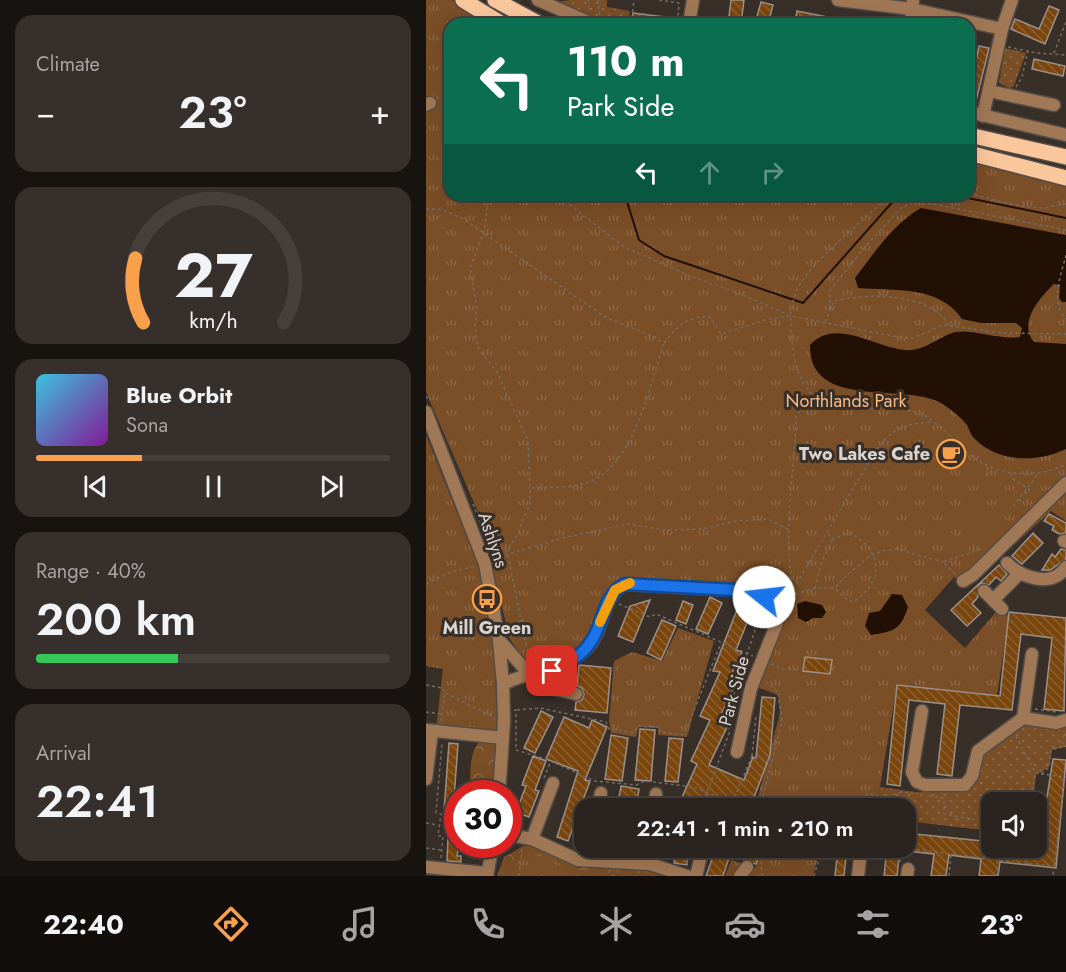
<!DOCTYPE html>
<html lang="en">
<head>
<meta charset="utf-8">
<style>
	:root { --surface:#2a231f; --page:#362f2c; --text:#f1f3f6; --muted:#a5a4a4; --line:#46403d; --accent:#f9a04d }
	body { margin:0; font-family:Jost,sans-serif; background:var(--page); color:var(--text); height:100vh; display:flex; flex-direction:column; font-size:22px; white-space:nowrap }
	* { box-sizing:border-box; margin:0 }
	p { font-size:20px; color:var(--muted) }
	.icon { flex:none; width:33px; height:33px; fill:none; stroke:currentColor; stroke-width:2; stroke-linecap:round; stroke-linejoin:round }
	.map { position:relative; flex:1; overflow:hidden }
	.side { display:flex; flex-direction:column; gap:15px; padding:15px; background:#171311; width:426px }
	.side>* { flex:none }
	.top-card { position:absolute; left:18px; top:18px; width:531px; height:183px; border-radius:18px; box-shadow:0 6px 24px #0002,0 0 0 2px var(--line); background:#0b6e4f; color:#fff; overflow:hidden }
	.controls { position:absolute; left:555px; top:792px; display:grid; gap:12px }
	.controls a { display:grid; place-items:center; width:66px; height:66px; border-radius:12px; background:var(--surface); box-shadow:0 6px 24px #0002,0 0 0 2px var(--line); font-size:30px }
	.speed { position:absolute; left:18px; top:780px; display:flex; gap:12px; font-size:30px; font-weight:700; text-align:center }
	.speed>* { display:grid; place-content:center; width:78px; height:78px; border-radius:50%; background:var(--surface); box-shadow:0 6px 24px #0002,0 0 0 2px var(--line); line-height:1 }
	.speed .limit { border:9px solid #d22; background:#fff; color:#111 }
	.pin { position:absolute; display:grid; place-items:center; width:51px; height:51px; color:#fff; margin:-26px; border-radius:12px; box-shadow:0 3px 9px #0006 }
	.me { position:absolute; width:66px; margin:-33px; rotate:286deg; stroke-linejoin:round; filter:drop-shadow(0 0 4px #0008) }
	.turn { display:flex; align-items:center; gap:21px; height:126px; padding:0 24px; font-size:27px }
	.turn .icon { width:78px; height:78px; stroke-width:2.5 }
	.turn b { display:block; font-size:42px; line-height:51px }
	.lanes { display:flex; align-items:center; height:57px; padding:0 24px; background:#0003; justify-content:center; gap:30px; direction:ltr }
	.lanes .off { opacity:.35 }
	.big { font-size:45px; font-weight:600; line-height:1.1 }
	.side .widget { flex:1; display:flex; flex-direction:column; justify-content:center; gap:9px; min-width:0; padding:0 21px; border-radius:18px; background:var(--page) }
	.side .dial { align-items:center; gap:0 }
	.dial svg { height:156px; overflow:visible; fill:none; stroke:var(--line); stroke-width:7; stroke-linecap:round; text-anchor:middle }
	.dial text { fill:var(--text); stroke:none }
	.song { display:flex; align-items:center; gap:18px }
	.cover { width:72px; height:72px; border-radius:9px; background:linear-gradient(135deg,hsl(190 70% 55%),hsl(290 70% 35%)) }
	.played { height:6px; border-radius:3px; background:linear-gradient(90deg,var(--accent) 30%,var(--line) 30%) }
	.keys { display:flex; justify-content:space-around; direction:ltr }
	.heat { display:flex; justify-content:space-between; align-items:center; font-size:33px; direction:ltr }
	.charge { height:9px; border-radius:4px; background:linear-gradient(90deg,#34c759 40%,var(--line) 0) }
	.trip { position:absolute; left:148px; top:798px; width:342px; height:60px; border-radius:18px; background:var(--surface); box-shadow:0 6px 24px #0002,0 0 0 2px var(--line); font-weight:600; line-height:60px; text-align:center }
	.tab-bar { display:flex; height:96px; justify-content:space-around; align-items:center; background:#110e0c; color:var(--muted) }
	.tab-bar .icon { width:42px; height:42px }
	.tab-bar .current { color:var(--accent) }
	.tab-bar b { font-size:27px; color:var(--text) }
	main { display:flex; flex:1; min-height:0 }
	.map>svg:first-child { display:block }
</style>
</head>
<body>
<main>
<section class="side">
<div class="widget"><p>Climate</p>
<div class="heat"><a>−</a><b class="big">23°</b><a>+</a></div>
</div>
<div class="widget dial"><svg viewBox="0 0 100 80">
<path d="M14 69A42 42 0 1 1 86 69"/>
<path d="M14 69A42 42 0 0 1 10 36" stroke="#f9a04d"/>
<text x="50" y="56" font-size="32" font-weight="700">27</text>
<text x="50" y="72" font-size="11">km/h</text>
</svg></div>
<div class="widget">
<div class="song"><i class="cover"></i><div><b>Blue Orbit</b><p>Sona</p></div></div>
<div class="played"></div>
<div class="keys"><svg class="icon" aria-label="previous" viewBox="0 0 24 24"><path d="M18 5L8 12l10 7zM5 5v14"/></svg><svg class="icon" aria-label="pause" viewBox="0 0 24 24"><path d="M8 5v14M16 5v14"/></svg><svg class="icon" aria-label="next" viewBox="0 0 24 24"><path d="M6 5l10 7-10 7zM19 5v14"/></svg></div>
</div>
<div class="widget"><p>Range · 40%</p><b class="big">200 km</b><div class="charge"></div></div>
<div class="widget"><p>Arrival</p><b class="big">22:41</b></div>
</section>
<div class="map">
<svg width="640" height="876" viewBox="0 0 640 876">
	<defs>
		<pattern id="grass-dots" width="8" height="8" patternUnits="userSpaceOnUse" patternTransform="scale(1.5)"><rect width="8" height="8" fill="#7a4e26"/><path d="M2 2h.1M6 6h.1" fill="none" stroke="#8c6744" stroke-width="1.8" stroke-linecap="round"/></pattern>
		<pattern id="forest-crowns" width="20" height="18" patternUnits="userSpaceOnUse" patternTransform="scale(1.5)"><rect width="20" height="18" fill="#7a4e26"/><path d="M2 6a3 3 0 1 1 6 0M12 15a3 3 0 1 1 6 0" fill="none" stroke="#8c6744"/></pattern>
		<pattern id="park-tufts" width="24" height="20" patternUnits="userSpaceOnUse" patternTransform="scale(1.5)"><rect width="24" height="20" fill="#7a4e26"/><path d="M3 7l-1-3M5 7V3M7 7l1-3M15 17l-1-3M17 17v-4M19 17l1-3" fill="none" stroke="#8c6744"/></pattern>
		<pattern id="building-back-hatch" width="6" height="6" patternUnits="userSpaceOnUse" patternTransform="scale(1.5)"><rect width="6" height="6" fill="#7a460e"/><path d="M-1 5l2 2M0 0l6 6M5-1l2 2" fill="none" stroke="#8c6030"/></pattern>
	</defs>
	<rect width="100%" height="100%" fill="#382f29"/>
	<!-- grass -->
	<g fill="url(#grass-dots)">
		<path d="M144,0h37v7l23,4 -2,13h-16l-55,-22z"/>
		<path d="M579,48l21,5 -12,33 -4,2 -11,-5z"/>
		<path d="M597,718l43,4v25l-14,3 -3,17 -13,8 -3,27h-41l-1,29 -85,-10v-13h-51l23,-8 2,-13 36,5 51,-3 11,-38z"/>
	</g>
	<!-- forest -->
	<g fill="url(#forest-crowns)">
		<path d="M58,737l14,5 -7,51h-21c1,-19 -3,-42 14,-56z"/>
		<path d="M99,845l24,5 30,15 72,4 25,7h-179l7,-19z"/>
	</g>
	<!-- park -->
	<g fill="url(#park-tufts)">
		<path d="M0,0h26l38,24h-40v171h519v-36l80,19 17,9v334l-15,-10 -84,77 -13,-11 -29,33 40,38 30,-35 14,2 -12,81 -100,-11 -19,114 -23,9h-100l25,-95 -2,-18 -19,-7 21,-65 -14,-29 -143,-13 -38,64 -38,22 -12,-1 -10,-5 -15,-22 -25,-99 -1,-14 -58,-134z"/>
		<path d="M0,435l51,128 16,64 5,108 -62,-6 7,-60 -17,-3z"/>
		<path d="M252,628l36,13 -27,96 -29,-2v-7l-19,-1 -3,10 -25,-4 -2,-13 5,-59 18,-9 30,9z"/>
		<path d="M338,848h56l-7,28h-88l6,-16 24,8z"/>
		<path d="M99,853l21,4 27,13 70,6h-131l1,-15z"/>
	</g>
	<!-- pitch -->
	<g fill="#7a4e26">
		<path d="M547,502l32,29 -19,20 -33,-28z"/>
		<path d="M524,531l21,26 -8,7 -23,-23z"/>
	</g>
	<!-- water -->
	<g fill="#211003">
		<path d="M495,208l145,27v67h-4l-3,-4 1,-13 -6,-1c-15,14 -36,39 -20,58l32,2v105c-30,14 -69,14 -93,-12 -3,-4 -4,-8 -6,-12 -6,-8 -20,-19 -28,-23 -37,-19 -130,8 -129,-57 26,-28 65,3 95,5 20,2 33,-14 51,-18 17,-3 43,8 64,5l2,-9 -6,-5h-35l-19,-4c-23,-34 -68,-28 -104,-31l-3,-10c20,-26 37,-53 66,-70z"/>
		<path d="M466,594l10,1 6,12c-8,24 -14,24 -37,28l-6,-9 4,-13 11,-2z"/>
		<path d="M379,601l17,4 4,7 -4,6h-9l-7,4 -8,-4 -1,-14z"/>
	</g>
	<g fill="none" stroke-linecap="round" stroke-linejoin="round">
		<!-- stream -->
		<g stroke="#211003" stroke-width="2">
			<path d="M199,195l14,45 25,16 139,47 92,-104 11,-4"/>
			<path d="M527,195l113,23"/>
		</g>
	</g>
	<!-- building -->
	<g fill="url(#building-back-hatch)" stroke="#9b9189" stroke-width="1.5">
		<path d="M305,0h13l-3,24h-13z"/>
		<path d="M335,2l12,3 -5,19h-13z"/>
		<path d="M623,6l10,4 -14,34 -34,-15 4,-10 24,10z"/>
		<path d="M371,11l51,10 -1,3 -52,-2z"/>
		<path d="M207,13l48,6v5h-49z"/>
		<path d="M553,46l10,2 -13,53 -7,-1v-21l2,-8h3z"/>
		<path d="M608,59l31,7 -2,10 -31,-7z"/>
		<path d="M520,444l11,1v19l-12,-1z"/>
		<path d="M623,514l17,9v10l-7,1 -7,-4 2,-4 -10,-5z"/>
		<path d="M607,533l10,10 -21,21 -10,-8z"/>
		<path d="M635,549l5,1v9l-16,11h-8l10,-16 3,3z"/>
		<path d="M573,565l8,9 -6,7 -5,-4 -7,8 -7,-2 -4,3v11l-6,7 9,9 -14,13 -16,-16z"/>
		<path d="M284,597l12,6 -14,31 -12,-5z"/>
		<path d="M224,600l-17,42 -15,-6 12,-30z"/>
		<path d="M257,601l10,4 -7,19 -10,-4z"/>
		<path d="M314,602l13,6 -17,42 6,2 -10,21 7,3 -21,45 10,4 -19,40 35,15 9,-23 3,1 6,-61 13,1 -5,57 -20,53h-73l20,-44 -6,-3 19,-41 -10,-4 20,-44 -7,-1z"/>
		<path d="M583,612l57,6 -2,93 -20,-2 8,-71 -31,-4 -9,76 -52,-5 -8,71 -15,-2 8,-70 -36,-4 -9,86 -13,-2 10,-99 103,11z"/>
		<path d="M236,620l14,6 -15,34 -14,-7z"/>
		<path d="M379,657l27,3 -2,14 -27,-3z"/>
		<path d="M153,665l32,3 -4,45 -32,-3 1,-8 6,-2 2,-5 -2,-7 -5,-2z"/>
		<path d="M115,711l12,6 -18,36 -11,-5z"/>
		<path d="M138,717l25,11 3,-8 15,7 -22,53 5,1 -22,60 -11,-4 21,-66 -32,-12z"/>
		<path d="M214,729l15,1 -4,51 -16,-1z"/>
		<path d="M185,735l17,3 -6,43 -17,-2z"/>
		<path d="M243,738l14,1 -5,43 -13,-1z"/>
		<path d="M23,743l9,1 -5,68 -9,-1z"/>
		<path d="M107,756l13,5 -11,29 4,1 -10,26 -13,-5 10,-26 -4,-1z"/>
		<path d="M627,759l13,1 -10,108 -56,-6 -2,14h-19l2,-17 -32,-4 -3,21h-15l3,-22 -28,-3v-18l86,9v6h47z"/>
		<path d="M195,786l18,3 -3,19h-19z"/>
		<path d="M23,814l9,1 -3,20 4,9 -2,12h4v6l-14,-1z"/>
		<path d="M179,848h34l-1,7 -33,-4z"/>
		<path d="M245,848l17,1 -1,16 -13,-2 1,-7 -5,-1z"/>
		<path d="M290,848h46l-6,16 -26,-9 -7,21h-17z"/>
		<path d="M412,848h9l-3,28h-9z"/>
		<path d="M461,848h13l-3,28h-13z"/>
	</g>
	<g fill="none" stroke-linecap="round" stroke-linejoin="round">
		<!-- minor casing -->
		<g stroke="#554d47" stroke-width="15">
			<g id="minor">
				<path d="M112,0l55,24"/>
				<path d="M412,0l74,9 90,20"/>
				<path d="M263,24l4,-24"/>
				<path d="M485,24l2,-24"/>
				<path d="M563,91l65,14"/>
				<path d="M0,105l4,-2"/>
				<path d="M543,112l97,23"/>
				<path d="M557,116l19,-87 10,-29"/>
				<path d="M0,412l59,152 14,76 4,44 1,37 -5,73"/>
				<path d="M638,541l2,1"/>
				<path d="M581,563c14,14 45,26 59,4"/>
				<path d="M537,581l10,-6 93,-92"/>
				<path d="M558,591l18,18"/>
				<path d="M567,600l25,-25"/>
				<path d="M73,640l24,27 14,6 1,6 15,10 23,5"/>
				<path d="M77,684c30,-15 59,-10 85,-37 17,-18 13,-51 37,-63l129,7 17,15 6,17 -26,65 -14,64"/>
				<path d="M496,711l-10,61 5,10 8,3h40l7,-9 6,-25 45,-33 33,5 10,-3"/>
				<path d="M597,718l9,-64"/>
				<path d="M0,730l77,8"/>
				<path d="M0,779l6,-48"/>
				<path d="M172,808l3,-15"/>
				<path d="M229,808l1,-14"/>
				<path d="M82,835l24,4 46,21 72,4 37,12"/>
				<path d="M106,839l21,-56"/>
				<path d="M224,864l2,-16"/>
				<path d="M0,867l61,6"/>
				<path d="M61,876l6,-32"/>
				<path d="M270,876l7,-28"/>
				<path d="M314,876l7,-9"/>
				<path d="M432,876l3,-25"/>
				<path d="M481,876l1,-7"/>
			</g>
		</g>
		<!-- major casing -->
		<g stroke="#554d47" stroke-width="18">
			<g id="major">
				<path d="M37,0l39,24"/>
				<path d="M69,0l45,24"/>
				<path d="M543,135l97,22"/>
				<path d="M543,153l97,25"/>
			</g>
		</g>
		<!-- path -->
		<g stroke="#746c67" stroke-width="1.5" stroke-dasharray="3 3" stroke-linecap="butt">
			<path d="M162,0l1,11"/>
			<path d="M172,0l2,17"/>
			<path d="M233,0l20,3 -1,15"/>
			<path d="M205,24l3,-24"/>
			<path d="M582,47l29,6 29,2"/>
			<path d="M628,53l12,-31"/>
			<path d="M590,87l6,-10 6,-26"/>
			<path d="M543,193c23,7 50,14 74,15 8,0 14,-4 23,-4"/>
			<path d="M63,195l-5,36 -14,38 7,39 -2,20 3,20 19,24 31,69 2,47v16l-13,31 -16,25"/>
			<path d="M136,195l9,11 53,41 66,29 51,18 50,22 112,22h10l30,-13 60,8 63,1"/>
			<path d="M464,195c-24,23 -74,63 -90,89 -8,13 -10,29 -9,44 1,21 5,53 22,67 27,23 71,7 102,17 21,6 37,27 53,41 25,23 70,27 98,11"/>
			<path d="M0,209h14l22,9 143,99 52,21 6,7c-12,39 -30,120 -72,136 -19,8 -41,6 -61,7"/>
			<path d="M640,255c-5,20 -16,47 0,64"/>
			<path d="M405,309l-2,-17 34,-43 38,-41 12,-6 19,2 134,26"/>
			<path d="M399,322l9,-21c35,-8 94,-9 115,24"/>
			<path d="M238,343c12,-16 24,-28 46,-26l11,17 47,-15 22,-3"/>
			<path d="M0,396l2,5"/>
			<path d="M504,422c-29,3 -35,5 -54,28l-87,146 26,-8h20l11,-12 25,-21 12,-4 14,-2 46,13"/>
			<path d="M585,473l2,6 14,9"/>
			<path d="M560,476l2,-10"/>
			<path d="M598,493l5,-1v-6"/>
			<path d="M594,499v5"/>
			<path d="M47,504l8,21"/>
			<path d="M587,506l25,-32"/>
			<path d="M402,534l5,5 16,-6c34,16 36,48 4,69l-7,-3 -10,-10"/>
			<path d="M82,555l21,104"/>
			<path d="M69,562l13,-8 59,-17 62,-13 36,6 37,-1 34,-8 32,-2 21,11"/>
			<path d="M529,574l-12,-12 41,-14"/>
			<path d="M0,584l25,-12 25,-6"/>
			<path d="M367,586c-11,-56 2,-113 3,-169l8,-15 14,-2"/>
			<path d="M389,588l7,-27 11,-22"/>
			<path d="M354,601l8,-5"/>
			<path d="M193,604l31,13 6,-3 97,42"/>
			<path d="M345,664l12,5 16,1"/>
			<path d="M0,685l16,3 3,4 -4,29"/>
			<path d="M20,693l49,25"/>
			<path d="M609,709l22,3"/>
			<path d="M88,710h2v40l30,9 49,22 41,4 9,-4 48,6 53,21"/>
			<path d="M91,710l23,-2 66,14 3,7 25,4 3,-7 23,1v5l24,3 37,-92"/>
			<path d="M0,712l15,2"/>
			<path d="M590,736l19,36"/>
			<path d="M636,744l2,-13"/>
			<path d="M326,756l4,-40"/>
			<path d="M615,774l25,3"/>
			<path d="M118,778l6,-15"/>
			<path d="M503,796l15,2v16l48,9"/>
			<path d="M604,802l5,-29 6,1 8,-7 2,-17 15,-5"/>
			<path d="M306,803l20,-47 21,6"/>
			<path d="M275,808l29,-77 -4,-13 29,-88 9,-14"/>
			<path d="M334,808l22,-87 -4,-29 -13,-11"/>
			<path d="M419,808l24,-15 15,5 17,-6 17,2"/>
			<path d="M0,823l12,2"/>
			<path d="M0,848l15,2"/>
			<path d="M479,848l93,12"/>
			<path d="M15,858l2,-22h-5l3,-22 -5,-1 6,-70"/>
			<path d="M474,862l2,-14"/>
			<path d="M261,864l2,-16"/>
			<path d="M628,866l11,-89"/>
			<path d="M93,876l3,-29"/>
			<path d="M336,876l-1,-13 6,-15"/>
			<path d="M388,876l8,-28"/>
			<path d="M523,876l2,-22"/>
			<path d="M570,876l2,-16 56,6 -1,10"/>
		</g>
		<!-- minor -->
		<use href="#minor" stroke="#a17856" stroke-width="12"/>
		<!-- major -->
		<use href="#major" stroke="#fac79d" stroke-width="15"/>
	</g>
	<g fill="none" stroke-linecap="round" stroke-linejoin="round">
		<!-- route casing -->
		<g stroke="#114b97" stroke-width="15">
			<path id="route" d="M126,671c14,-6 30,-16 38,-28 14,-18 12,-48 35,-59l129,7 10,6"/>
		</g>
		<!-- route -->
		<use href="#route" stroke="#1a73e8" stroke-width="10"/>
		<!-- slow -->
		<path stroke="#f59e0b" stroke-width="10" d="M174,622l15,-32 15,-7"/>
	</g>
	<!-- icons -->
	<defs>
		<g id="cafe-ring" transform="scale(1.5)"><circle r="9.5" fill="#382f29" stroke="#f9a04d" stroke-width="1.5"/><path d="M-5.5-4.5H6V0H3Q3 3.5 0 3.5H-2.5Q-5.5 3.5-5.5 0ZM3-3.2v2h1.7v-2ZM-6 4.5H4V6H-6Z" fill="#f9a04d"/></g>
		<g id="bus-ring" transform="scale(1.5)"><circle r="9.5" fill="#382f29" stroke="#f9a04d" stroke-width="1.5"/><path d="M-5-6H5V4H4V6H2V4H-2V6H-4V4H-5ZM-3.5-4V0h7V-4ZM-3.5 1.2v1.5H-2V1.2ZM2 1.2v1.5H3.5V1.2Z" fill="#f9a04d"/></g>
	</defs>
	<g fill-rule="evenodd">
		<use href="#cafe-ring" x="525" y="454"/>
		<use href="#bus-ring" x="61" y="599"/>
	</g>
	<g text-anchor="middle" stroke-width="6" stroke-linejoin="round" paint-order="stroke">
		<!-- park labels -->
		<g font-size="18" fill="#f8b882" stroke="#382f29">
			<text x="420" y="407">Northlands Park</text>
		</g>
		<!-- poi labels -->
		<g font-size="18" font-weight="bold" fill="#dad4d0" stroke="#382f29" text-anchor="end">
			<text x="504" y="460">Two Lakes Cafe</text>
			<text x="61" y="634" text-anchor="middle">Mill Green</text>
		</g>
		<!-- street labels -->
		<g font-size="18" fill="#dad4d0" stroke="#382f29">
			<text transform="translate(67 540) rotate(71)" y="6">Ashlyns</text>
			<text transform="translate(308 691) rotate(-75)" y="6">Park Side</text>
		</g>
	</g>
</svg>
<div class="controls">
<a><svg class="icon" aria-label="sound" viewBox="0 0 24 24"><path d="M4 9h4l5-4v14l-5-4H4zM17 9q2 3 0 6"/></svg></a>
</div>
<div class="speed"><div class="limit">30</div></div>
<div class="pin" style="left:126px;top:671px;background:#d93025"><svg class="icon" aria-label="arrive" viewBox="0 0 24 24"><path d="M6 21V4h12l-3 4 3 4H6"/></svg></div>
<svg class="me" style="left:338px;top:597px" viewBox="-20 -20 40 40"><circle r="19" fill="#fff"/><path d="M0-13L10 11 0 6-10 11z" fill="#1a73e8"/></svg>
<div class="trip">22:41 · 1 min · 210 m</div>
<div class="top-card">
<div class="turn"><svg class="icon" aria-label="left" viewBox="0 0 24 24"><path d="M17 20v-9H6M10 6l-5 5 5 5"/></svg><div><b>110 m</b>Park Side</div></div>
<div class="lanes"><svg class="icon" aria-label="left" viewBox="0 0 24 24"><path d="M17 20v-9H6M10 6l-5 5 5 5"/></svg><svg class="icon off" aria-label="ahead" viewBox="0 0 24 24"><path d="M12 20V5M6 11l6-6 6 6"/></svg><svg class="icon off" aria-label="right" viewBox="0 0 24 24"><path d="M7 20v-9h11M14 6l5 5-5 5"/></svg></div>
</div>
</div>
</main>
<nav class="tab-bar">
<b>22:40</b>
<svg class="icon current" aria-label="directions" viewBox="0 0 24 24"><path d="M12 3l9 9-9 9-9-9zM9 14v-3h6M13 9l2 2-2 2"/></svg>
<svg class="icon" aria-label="music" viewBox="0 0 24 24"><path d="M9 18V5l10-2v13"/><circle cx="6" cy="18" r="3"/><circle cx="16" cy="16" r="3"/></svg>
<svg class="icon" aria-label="phone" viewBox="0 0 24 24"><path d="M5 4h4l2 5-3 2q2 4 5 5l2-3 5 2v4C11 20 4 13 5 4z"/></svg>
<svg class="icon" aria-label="climate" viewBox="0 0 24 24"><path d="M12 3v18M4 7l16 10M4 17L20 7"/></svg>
<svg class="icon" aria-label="car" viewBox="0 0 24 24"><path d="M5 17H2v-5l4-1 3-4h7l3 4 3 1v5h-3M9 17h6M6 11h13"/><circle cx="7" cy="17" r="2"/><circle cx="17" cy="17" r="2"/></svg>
<svg class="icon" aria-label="filters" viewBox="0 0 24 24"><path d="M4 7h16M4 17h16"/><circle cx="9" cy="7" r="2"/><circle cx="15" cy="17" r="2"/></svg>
<b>23°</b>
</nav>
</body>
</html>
